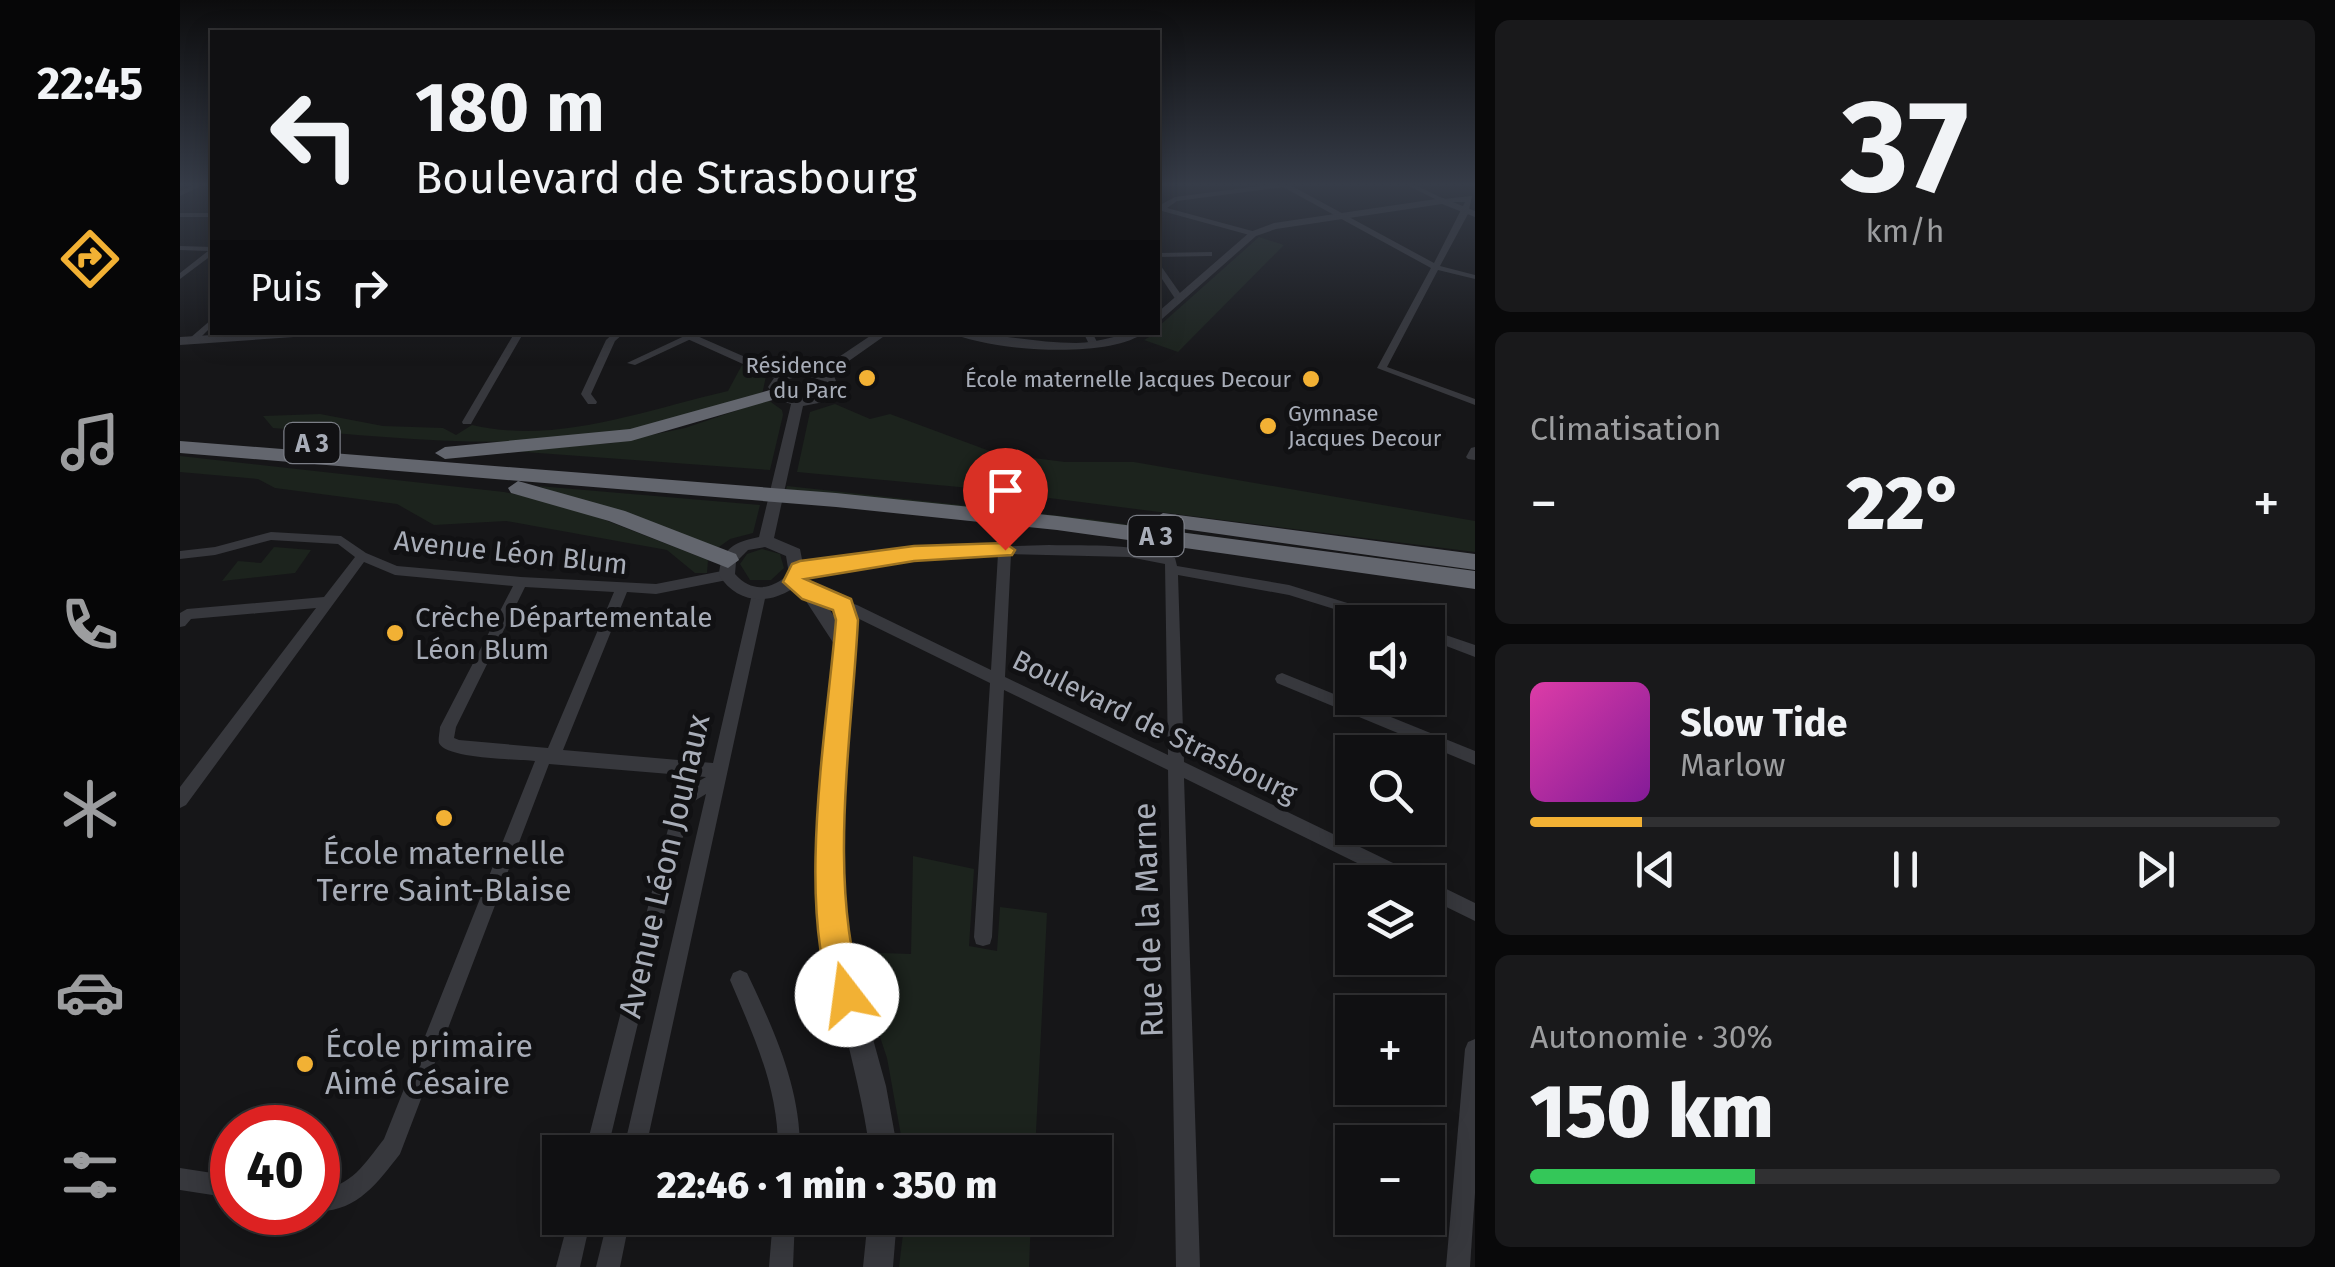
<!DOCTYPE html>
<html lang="fr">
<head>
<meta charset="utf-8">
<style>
	:root { --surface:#101012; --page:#19191b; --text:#f1f3f6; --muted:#9c9d9f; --line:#303032; --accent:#f2b134 }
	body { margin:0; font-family:"Fira Sans",sans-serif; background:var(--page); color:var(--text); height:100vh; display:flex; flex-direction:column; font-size:38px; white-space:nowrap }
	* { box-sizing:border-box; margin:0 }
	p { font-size:32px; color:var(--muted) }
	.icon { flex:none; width:55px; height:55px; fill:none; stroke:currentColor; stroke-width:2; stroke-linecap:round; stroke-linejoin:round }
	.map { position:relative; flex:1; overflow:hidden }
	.sheet { display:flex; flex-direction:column; gap:20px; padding:20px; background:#09090a; width:860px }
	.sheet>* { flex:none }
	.hud { position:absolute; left:30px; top:30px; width:950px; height:305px; border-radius:0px; box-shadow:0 5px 25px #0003,0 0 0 2px var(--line); background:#101012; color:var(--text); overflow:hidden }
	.controls { position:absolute; left:1155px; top:605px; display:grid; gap:20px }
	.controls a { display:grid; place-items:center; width:110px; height:110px; border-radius:0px; background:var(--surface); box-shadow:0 5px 25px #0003,0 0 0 2px var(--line); font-size:50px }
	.speed { position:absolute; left:30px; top:1105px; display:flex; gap:20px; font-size:50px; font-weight:700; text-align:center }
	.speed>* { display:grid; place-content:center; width:130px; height:130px; border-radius:50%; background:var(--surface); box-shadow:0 5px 25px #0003,0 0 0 2px var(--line); line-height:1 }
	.speed .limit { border:15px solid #d22; background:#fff; color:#111 }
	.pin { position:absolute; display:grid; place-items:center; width:85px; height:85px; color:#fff; margin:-102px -42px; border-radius:50% 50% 50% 0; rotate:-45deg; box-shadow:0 0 10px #0007 }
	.pin .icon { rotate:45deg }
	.me { position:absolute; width:110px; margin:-55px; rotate:345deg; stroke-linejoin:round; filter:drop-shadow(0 0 8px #0008) }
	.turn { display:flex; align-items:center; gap:35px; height:210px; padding:0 40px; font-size:45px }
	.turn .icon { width:130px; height:130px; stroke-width:2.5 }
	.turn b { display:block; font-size:70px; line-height:85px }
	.then { display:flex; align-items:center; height:95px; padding:0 40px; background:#0003; gap:20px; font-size:38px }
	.big { font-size:75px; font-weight:800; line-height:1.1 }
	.sheet .widget { flex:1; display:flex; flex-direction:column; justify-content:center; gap:15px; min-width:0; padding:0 35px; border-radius:15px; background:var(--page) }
	.sheet .dial { align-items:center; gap:0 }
	.dial b { font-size:130px; line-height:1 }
	.song { display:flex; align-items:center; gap:30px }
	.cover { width:120px; height:120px; border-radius:15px; background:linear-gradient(135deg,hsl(320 70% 55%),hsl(290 70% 35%)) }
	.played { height:10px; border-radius:5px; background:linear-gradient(90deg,var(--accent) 15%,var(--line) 15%) }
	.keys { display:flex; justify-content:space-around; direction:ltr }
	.heat { display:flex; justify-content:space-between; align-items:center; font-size:55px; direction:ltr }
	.charge { height:15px; border-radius:8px; background:linear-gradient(90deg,#34c759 30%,var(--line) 0) }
	.trip { position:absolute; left:362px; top:1135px; width:570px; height:100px; border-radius:0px; background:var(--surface); box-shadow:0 5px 25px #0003,0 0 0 2px var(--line); font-weight:800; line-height:100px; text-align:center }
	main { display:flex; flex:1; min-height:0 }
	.menu { display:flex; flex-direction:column; width:180px; justify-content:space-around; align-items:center; background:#060607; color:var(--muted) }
	.menu .icon { width:70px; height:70px }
	.menu .current { color:var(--accent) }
	.menu b { font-size:45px; color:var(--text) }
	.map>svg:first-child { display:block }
</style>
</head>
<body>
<main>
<nav class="menu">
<b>22:45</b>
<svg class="icon current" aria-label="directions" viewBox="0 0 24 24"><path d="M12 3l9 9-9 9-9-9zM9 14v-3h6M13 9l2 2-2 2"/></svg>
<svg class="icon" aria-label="music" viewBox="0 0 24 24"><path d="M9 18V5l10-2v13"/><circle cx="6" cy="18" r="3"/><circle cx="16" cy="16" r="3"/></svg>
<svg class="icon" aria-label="phone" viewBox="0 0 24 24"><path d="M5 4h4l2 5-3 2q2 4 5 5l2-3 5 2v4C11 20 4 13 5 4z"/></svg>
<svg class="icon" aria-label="climate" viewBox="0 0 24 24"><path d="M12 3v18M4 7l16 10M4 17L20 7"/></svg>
<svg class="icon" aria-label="car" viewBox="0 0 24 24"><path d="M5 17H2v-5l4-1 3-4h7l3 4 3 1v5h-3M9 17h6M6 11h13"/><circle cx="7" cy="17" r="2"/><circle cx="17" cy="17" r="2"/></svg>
<svg class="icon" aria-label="filters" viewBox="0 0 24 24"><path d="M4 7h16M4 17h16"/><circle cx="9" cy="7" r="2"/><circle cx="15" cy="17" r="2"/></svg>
</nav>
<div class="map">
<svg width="1295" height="1267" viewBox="0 0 1295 1267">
	<rect width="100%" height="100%" fill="#161618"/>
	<!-- green -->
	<g fill="#1c231d">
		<path d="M1079,237l25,8 -106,107 -34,-12 14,-8v-5z"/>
		<path d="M562,365l24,11 -4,19c-57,17 -113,36 -173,42 -105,12 -211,-1 -316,-9l-10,-12 57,-2 63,12 60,2 13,7 16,-10c85,20 173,-15 256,-34z"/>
		<path d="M588,400l14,10 1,5 -13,55 -259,-19 102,-8 72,-15z"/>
		<path d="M655,404l35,15 20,-5 105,39 70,9h69l341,59v31l-505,-64 -173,-16 13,-60z"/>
		<path d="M0,456l324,36 65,14 139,54 -1,13h-12l-28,-23 -161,-29 -72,4 -37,-21 -122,-16 -17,-9 -78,-7z"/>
		<path d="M358,486l222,19 -7,28 -23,6 -14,10z"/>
		<path d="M607,486l302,33 386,55 -689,-85z"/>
		<path d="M94,547l37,3 -16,23 -73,8 16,-20 23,2z"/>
		<path d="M582,549l18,5 4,14 -13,12h-21l-10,-16 7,-10z"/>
		<path d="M733,856l61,13 -5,77 28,5 3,-44 47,6 -12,239h-131l-17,-94 -35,-106 59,2z"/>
		<path d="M725,1218h126l-2,49h-130z"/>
	</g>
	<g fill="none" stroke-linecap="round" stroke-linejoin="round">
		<!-- minor -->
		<g fill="#37383d" fill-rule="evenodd">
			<path d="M14,185h9l-23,11v-5z"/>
			<path d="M1087,185h23l144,78 31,-61h-24l-34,-17h8l29,14 28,-3 -4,18 -28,52 35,9v4l-37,-9 -51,97 88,32v6l-98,-37 54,-100 -148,-81 -106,14 -10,7 89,24 1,2 -4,2 -91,-25 -4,1v-6l17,-9z"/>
			<rect x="0" y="213" width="32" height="4"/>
			<path d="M0,246l32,1v8l-32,24v-6l28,-22 -28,-1z"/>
			<path d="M1032,252v4h-3l-51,1v-4z"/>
			<path d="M978,266h3l21,30v4h-6l-18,-27z"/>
			<path d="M32,319v7l-16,16h-6v-4z"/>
			<path d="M335,332h9l-52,90 -1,2h-8l-1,-2z"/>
			<path d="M435,332h10l-10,9 -24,53 6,8 -1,2h-8l-7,-10 25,-54z"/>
			<path d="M513,332h13l-71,33 -8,-2z"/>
			<path d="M903,332h9l6,12 -2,2h-6z"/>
			<path d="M1295,447v13l-7,-1 -2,-2 5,-9z"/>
			<path d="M91,532l70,4 25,17 31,13 124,11 135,7 71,-14 5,2 1,3 -1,3 -5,2 -71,14 -29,-2 -64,158 150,13 39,-169 7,-5 5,2 2,3 -121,558h-22l83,-358 -15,9 -84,349h-22l91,-354 2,-5 28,-16 -157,-13 -149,390c-22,28 -43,58 -82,57v-22c33,-1 47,-26 66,-50l151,-378c-18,-2 -89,-2 -96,-18 -1,-3 1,-13 1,-16l73,-141 -118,-11 -31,-13 -178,243 -6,3v-21l136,-179 -125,11 -6,7 -5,1v-14l7,-4 137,-12 31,-40 -17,-13 -67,-4 -56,15 -35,4v-8l35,-4zM345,587l89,5 -66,156 -89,-8 -5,-2 2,-11z"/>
			<path d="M869,545c42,1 87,-2 126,13l2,8 112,19 107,33 2,4h-22l-87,-27 -111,-20 6,187 236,114 3,6 5,-2 47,23v18l-47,-23v-16h-32l-212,-104 16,489h-24l-8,-497 -164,-80 -12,247 -2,7 -7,2 -7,-2 -2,-7 16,-254 -143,-70 -42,-16 -2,-3 7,-5 47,16 134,65 7,-116 -85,3 -114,17 -6,-5 6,-5 114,-15zM831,554l118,3 36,7 3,191 -163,-78z"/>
			<path d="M1248,629l47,16v12l-47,-18z"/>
			<path d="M1102,673l193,78v14l-198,-82 -2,-4 2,-4z"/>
			<path d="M560,970l7,3c27,57 54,115 53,179h-22c1,-63 -24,-115 -48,-172l3,-7z"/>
			<path d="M1295,1039v154l-5,74h-24l19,-218 3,-7z"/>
			<path d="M0,1168l52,8v22l-52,-8z"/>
			<path d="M389,1218h22l-11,49h-24z"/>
			<path d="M428,1218h22l-10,49h-24z"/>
			<path d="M593,1218h22l-2,49h-24z"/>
		</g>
		<!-- tertiary -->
		<g fill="#37383d" fill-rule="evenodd">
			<path d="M1263,198l32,13v6l-33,-13 -166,25 -20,7 -94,83 -4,1v-8l92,-80 24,-9z"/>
			<path d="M80,332h68l-5,3 -143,10v-8z"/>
			<path d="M492,332h16l94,41 22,-6 14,4 58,-39h14l-61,43 5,1 4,10 -9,15 -26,5 -29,132 26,11 5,26 -3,5 14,10 22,32 -3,-17 8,-6 6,1 7,20 -16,269 10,67 36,130 12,66h-28c-12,-89 -44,-173 -52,-263l18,-242 -32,-49 -12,-9c-27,17 -56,13 -73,-14 2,-27 16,-33 40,-38l32,-133 -12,-4 -11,-13 6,-9zM624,375l20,6 2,5 -7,9 -22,3 -17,-11 5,-7zM585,547l21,9 3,18c-18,16 -37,19 -54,0l1,-12 12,-12z"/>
			<path d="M769,332c42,0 84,11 127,11 25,0 47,-11 69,-11 -35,28 -157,19 -196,0z"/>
			<path d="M688,1218h29l-4,49h-30z"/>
		</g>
		<!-- motorway -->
		<g fill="#63666e" fill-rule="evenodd">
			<path d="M597,388l6,1v8l-152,44 -186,18 -10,-6 10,-6 185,-18z"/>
			<path d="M0,441l656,52 221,23 418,55v18l-418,-59 -221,-23 -656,-54z"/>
			<path d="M338,481l107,30 111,43 3,6 -11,8 -119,-47 -98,-28 -3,-5z"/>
			<path d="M983,513l312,41v16l-320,-45 -3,-5z"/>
		</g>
	</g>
	<!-- sky -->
	<linearGradient id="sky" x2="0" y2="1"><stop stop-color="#0c0c0d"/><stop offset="0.51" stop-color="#363c48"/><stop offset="1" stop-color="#363c48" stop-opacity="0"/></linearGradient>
	<rect width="1295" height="362" fill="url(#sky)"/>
	<!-- route -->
	<path fill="#f2b134" stroke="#9d7322" stroke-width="2.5" d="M825,543l10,7 -3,5 -98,6 -109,18 46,20 7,21c-6,116 -31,264 5,375l-5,11 -11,5 -12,-5c-40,-98 -8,-278 1,-386l-3,-10 -31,-11 -19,-17 9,-18 8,-3 114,-15z"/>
	<!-- markers -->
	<g fill="#f2b134" stroke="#111113" stroke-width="4">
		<circle cx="687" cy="378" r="10"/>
		<circle cx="1131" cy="379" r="10"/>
		<circle cx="1088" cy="426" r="10"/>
		<circle cx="215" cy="633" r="10"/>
		<circle cx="264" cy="818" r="10"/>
		<circle cx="125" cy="1064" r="10"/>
	</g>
	<g text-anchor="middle" stroke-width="10" stroke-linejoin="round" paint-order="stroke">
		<!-- far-poi labels -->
		<g font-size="22" fill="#a8adb8" stroke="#111113" text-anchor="end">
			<text x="667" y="373">Résidence<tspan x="667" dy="25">du Parc</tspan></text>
			<text x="1111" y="387">École maternelle Jacques Decour</text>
			<text x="1108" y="421" text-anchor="start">Gymnase<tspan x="1108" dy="25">Jacques Decour</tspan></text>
		</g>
		<!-- shield labels -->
		<g fill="#111113" stroke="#7b7e86" stroke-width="2.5">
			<rect x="104.5" y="423" width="55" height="40" rx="8"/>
			<rect x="948.5" y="516" width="55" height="40" rx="8"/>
		</g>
		<g font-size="25" font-weight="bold" fill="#a8adb8">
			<text x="132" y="452">A 3</text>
			<text x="976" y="545">A 3</text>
		</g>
		<!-- street labels -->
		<g font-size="28" fill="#a8adb8" stroke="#111113">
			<text transform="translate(331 552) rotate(6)" y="10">Avenue Léon Blum</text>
			<text transform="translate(975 726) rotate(26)" y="10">Boulevard de Strasbourg</text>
		</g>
		<!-- poi labels -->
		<g font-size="28" fill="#a8adb8" stroke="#111113" text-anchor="start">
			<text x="235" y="627">Crèche Départementale<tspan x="235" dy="32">Léon Blum</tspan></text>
		</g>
		<!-- near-poi labels -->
		<g font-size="32" fill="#a8adb8" stroke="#111113">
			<text x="264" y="864">École maternelle<tspan x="264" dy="37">Terre Saint-Blaise</tspan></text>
			<text x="145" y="1057" text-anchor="start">École primaire<tspan x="145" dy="37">Aimé Césaire</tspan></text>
		</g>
		<!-- near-street labels -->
		<g font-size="32" fill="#a8adb8" stroke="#111113">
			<text transform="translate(484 866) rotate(-77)" y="11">Avenue Léon Jouhaux</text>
			<text transform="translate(968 920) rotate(-92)" y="11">Rue de la Marne</text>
		</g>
	</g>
</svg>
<div class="controls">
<a><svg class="icon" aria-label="sound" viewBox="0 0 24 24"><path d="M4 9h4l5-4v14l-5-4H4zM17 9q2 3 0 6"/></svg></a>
<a><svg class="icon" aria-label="search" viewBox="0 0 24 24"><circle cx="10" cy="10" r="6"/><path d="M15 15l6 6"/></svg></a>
<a><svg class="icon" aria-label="layers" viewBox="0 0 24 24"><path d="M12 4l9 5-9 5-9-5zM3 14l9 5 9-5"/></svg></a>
<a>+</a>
<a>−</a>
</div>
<div class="speed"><div class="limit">40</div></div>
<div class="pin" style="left:825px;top:550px;background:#d93025"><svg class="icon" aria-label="arrive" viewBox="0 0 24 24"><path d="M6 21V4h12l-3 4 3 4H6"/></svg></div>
<svg class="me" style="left:667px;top:995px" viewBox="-20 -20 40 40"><circle r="19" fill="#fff"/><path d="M0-13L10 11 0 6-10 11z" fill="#f2b134"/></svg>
<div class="trip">22:46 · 1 min · 350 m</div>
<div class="hud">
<div class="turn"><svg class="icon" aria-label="left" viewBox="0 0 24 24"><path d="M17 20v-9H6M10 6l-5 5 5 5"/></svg><div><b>180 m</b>Boulevard de Strasbourg</div></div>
<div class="then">Puis<svg class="icon" aria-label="right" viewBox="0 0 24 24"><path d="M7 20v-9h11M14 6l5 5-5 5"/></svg></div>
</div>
</div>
<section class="sheet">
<div class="widget dial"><b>37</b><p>km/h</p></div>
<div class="widget"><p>Climatisation</p>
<div class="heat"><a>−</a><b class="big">22°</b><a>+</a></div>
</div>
<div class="widget">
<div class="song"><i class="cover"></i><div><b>Slow Tide</b><p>Marlow</p></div></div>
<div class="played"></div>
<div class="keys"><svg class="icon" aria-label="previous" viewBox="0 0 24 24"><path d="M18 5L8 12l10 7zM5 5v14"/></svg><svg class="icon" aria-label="pause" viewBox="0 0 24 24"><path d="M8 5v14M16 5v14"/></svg><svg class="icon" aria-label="next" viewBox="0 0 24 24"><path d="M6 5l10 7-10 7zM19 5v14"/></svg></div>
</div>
<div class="widget"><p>Autonomie · 30%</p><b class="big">150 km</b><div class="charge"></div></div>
</section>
</main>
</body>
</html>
